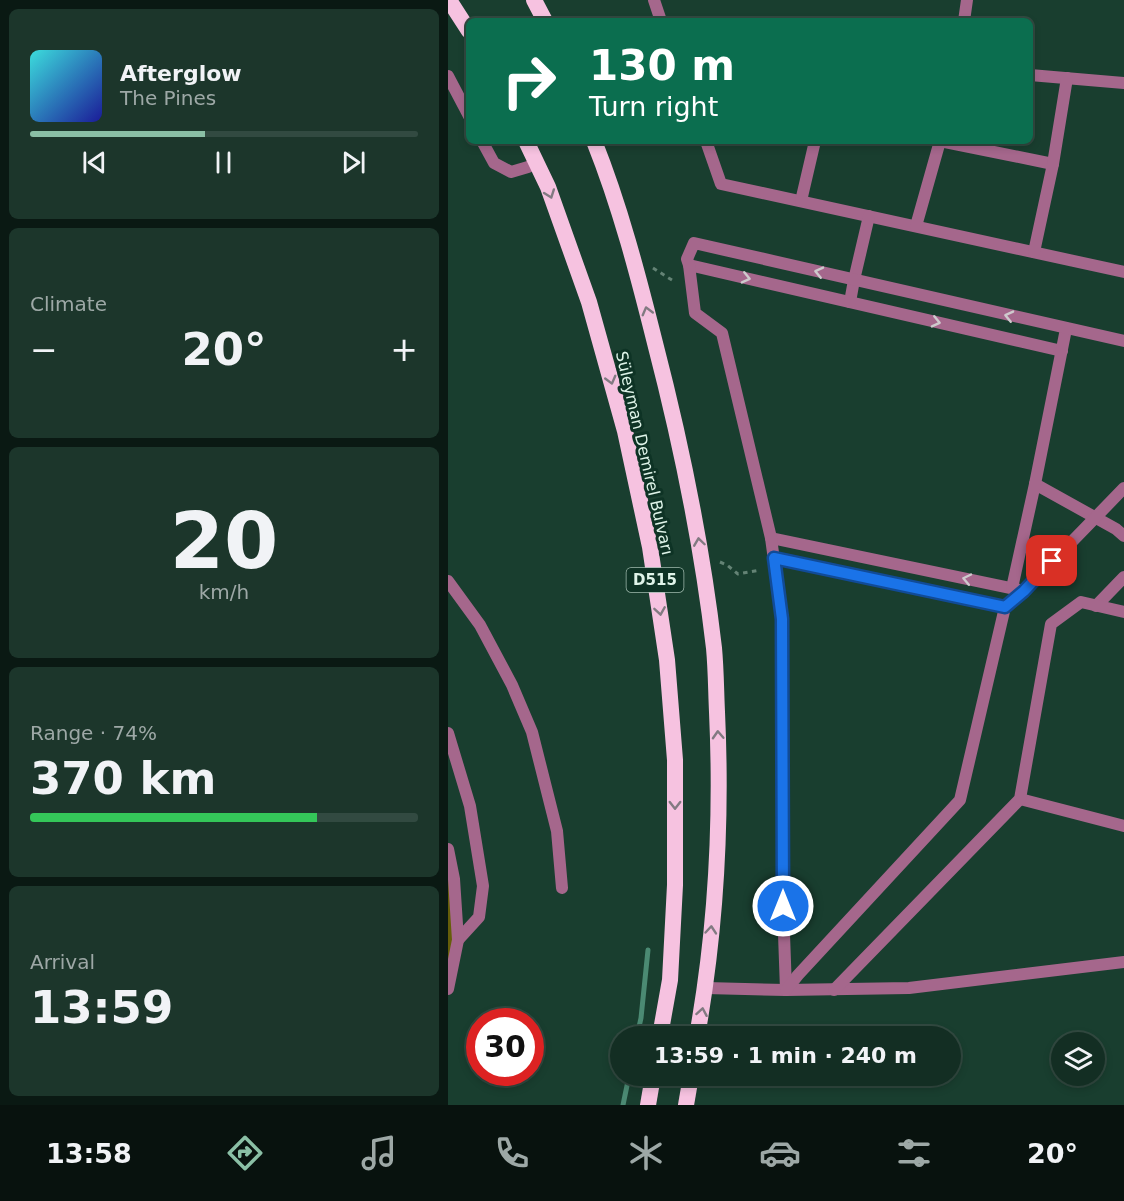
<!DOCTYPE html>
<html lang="en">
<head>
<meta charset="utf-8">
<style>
	:root { --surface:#132e23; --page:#1c362b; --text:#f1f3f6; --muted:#9da8a6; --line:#324a41; --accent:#8abfa5 }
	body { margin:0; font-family:"DejaVu Sans",sans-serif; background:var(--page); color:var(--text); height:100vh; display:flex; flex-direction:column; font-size:22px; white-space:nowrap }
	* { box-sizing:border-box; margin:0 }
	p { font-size:20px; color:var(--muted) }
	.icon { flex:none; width:33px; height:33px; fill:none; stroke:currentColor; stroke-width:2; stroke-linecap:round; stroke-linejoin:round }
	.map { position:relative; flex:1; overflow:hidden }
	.panel { display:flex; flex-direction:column; gap:9px; padding:9px; background:#0a1913; width:448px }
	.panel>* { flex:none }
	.top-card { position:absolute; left:18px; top:18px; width:567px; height:126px; border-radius:9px; box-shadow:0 3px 9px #0003,0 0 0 2px var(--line); background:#0b6e4f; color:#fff; overflow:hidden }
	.tools { position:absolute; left:603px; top:1032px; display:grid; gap:12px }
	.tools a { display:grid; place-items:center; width:54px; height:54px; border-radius:50%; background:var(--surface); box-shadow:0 3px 9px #0003,0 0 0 2px var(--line); font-size:30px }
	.speed { position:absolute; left:18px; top:1008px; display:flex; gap:12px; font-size:30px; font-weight:700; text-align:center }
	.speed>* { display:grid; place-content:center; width:78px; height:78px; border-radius:50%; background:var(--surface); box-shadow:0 3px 9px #0003,0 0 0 2px var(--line); line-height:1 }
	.speed .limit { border:9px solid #d22; background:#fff; color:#111 }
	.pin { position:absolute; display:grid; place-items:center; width:51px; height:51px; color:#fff; margin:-26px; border-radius:12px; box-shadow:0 3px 9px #0006 }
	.me { position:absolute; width:66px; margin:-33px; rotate:0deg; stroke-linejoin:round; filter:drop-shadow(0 0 4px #0008) }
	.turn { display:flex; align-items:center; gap:21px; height:126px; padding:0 24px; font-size:27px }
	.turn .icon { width:78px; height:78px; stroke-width:2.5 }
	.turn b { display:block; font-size:42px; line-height:51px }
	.big { font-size:45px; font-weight:800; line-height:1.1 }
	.panel .widget { flex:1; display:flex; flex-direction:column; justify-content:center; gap:9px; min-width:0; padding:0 21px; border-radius:9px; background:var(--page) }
	.panel .dial { align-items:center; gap:0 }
	.dial b { font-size:78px; line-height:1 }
	.song { display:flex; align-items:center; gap:18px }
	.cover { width:72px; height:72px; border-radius:9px; background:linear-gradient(135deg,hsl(180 70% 55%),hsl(240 70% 35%)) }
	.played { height:6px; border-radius:3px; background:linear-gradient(90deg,var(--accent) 45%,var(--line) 45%) }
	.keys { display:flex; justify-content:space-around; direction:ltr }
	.heat { display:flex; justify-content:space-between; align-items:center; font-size:33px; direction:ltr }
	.charge { height:9px; border-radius:4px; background:linear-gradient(90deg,#34c759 74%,var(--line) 0) }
	.trip { position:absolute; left:162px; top:1026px; width:351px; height:60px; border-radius:30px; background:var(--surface); box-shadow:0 3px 9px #0003,0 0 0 2px var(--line); font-weight:800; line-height:60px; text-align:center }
	.menu { display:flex; height:96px; justify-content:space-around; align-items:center; background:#08120e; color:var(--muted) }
	.menu .icon { width:42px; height:42px }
	.menu .current { color:var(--accent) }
	.menu b { font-size:27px; color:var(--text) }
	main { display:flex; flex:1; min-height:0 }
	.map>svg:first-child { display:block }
</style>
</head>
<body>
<main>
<section class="panel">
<div class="widget">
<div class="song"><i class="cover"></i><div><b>Afterglow</b><p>The Pines</p></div></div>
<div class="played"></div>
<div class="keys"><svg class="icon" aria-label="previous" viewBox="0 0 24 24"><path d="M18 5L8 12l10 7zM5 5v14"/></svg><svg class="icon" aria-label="pause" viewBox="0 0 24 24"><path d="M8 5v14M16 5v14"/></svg><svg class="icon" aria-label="next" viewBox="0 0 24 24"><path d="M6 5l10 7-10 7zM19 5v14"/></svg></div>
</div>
<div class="widget"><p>Climate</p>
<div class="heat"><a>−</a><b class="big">20°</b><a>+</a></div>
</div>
<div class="widget dial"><b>20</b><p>km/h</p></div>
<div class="widget"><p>Range · 74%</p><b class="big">370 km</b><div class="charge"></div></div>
<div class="widget"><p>Arrival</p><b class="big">13:59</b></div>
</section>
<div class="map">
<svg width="676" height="1105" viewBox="0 0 676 1105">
	<rect width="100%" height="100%" fill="#193e2f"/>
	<!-- green -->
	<path fill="#655e09" d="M0,849l10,91 -10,49z"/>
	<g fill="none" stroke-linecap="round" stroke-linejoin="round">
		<!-- stream -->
		<g stroke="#4b8a73" stroke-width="5">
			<path d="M189,1036l4,-18 7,-68"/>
			<path d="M175,1105l6,-29"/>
		</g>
		<!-- path -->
		<g stroke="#648375" stroke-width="3" stroke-dasharray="4.5 4.5" stroke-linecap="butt">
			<path d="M205,268l22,14"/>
			<path d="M272,562l7,3 11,9 22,-4"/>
		</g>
		<!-- minor -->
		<g stroke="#a5678c" stroke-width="12">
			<path d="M206,0l7,21"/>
			<path d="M516,21l3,-21"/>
			<path d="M582,75l94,8"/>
			<path d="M0,76l21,40"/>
			<path d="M34,141l12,22 17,9 17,-5 9,-5"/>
			<path d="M258,141l15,43 403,88"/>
			<path d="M492,141l113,23"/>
			<path d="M353,201l14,-60"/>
			<path d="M468,226l24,-85"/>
			<path d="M586,252l19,-88 14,-86"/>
			<path d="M241,265l373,86"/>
			<path d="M402,302l4,-22 15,-64"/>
			<path d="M587,484l81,45 8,7"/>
			<path d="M323,538l249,52"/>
			<path d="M326,558l231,49"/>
			<path d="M0,581l32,44 32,60 20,47 25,99 5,57"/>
			<path d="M564,588l23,-104 31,-155"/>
			<path d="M648,606l28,-29"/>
			<path d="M0,733l22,73 13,80 -4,31 -21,23"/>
			<path d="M572,799l104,27"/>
			<path d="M0,849l6,30 4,61 -10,49"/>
			<path d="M258,988l80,2 123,-2 215,-26"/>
			<path d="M338,990l-3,-84 -1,-287 -11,-81 -49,-205 -27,-20 -6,-48 -2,-6 7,-16 430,98"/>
			<path d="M338,990l12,-15 162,-175 45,-193 19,-16 100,-103"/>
			<path d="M386,990l186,-191 31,-175 30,-22 43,10"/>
		</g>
		<!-- trunk -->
		<g stroke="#f6c2e0" stroke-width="16">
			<path d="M1,0l20,31"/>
			<path d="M86,0l11,21"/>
			<path d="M78,141l22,46 41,115 36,129 25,116 17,113 8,100v125l-5,95 -10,56"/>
			<path d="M146,141c26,65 44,134 61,202 26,100 47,202 59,305 2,21 2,43 3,64 5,109 -1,218 -20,324"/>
			<path d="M200,1105l5,-29"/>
			<path d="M238,1105l5,-29"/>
		</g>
	</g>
	<!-- one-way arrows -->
	<defs><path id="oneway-chevron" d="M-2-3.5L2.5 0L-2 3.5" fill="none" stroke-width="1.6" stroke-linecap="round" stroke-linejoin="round" transform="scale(1.5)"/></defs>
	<g stroke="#827a82">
		<use href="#oneway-chevron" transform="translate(102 194) rotate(70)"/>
		<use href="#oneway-chevron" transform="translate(199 311) rotate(-105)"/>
		<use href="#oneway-chevron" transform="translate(163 380) rotate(75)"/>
		<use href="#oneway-chevron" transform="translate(251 542) rotate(-98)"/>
		<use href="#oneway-chevron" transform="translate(212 611) rotate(81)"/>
		<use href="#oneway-chevron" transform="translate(270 735) rotate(-93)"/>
		<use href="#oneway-chevron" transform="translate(227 805) rotate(90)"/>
		<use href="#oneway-chevron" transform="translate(263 930) rotate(-85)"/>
		<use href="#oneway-chevron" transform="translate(254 1012) rotate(-80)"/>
	</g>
	<g stroke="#cecacd">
		<use href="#oneway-chevron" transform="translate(371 272) rotate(-167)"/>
		<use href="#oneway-chevron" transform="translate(298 278) rotate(13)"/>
		<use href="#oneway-chevron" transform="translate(561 316) rotate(-167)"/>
		<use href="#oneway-chevron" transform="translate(488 322) rotate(13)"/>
		<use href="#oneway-chevron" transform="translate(519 579) rotate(-168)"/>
	</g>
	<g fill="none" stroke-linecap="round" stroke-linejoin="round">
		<!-- route casing -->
		<g stroke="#114b97" stroke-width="15">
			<path id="route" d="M335,906l-1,-287 -8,-61 231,49 19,-16 28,-30"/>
		</g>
		<!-- route -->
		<use href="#route" stroke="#1a73e8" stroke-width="10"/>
	</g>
	<g text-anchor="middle" stroke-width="6" stroke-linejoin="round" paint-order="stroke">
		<!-- shield labels -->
		<rect fill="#0e3325" stroke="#a0baae" stroke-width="1.5" x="178.5" y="568" width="57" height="24" rx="4.5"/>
		<g font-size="15" font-weight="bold" fill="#dff4e9">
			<text x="207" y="585">D515</text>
		</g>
		<!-- street labels -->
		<g font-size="16" fill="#dff4e9" stroke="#0e3325">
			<text transform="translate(197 453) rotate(77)" y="6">Süleyman Demirel Bulvarı</text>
		</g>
	</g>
</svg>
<div class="tools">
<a><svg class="icon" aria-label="layers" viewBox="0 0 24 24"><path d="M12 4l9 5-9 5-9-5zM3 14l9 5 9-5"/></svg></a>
</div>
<div class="speed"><div class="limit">30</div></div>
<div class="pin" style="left:604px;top:561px;background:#d93025"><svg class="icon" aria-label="arrive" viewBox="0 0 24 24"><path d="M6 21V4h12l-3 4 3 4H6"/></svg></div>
<svg class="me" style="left:335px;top:906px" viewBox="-20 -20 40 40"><circle r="17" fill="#1a73e8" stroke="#fff" stroke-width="3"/><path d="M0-11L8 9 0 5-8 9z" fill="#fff"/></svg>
<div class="trip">13:59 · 1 min · 240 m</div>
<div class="top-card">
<div class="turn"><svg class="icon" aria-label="right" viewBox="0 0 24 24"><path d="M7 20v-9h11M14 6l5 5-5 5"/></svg><div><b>130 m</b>Turn right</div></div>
</div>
</div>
</main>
<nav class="menu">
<b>13:58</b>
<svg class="icon current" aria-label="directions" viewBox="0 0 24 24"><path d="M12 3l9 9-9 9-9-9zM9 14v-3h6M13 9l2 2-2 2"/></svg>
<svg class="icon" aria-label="music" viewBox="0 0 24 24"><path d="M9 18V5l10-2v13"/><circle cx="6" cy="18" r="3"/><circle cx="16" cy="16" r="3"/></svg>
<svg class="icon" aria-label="phone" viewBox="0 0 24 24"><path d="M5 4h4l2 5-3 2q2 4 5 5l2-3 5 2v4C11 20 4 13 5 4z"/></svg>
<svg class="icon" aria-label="climate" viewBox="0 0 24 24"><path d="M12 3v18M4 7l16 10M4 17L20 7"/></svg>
<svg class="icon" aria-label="car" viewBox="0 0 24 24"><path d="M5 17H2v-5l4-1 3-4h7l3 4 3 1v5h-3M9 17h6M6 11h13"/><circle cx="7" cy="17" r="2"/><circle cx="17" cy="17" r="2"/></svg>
<svg class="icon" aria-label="filters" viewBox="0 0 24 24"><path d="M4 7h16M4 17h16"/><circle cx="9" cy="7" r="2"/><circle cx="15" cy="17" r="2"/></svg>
<b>20°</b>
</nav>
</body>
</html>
